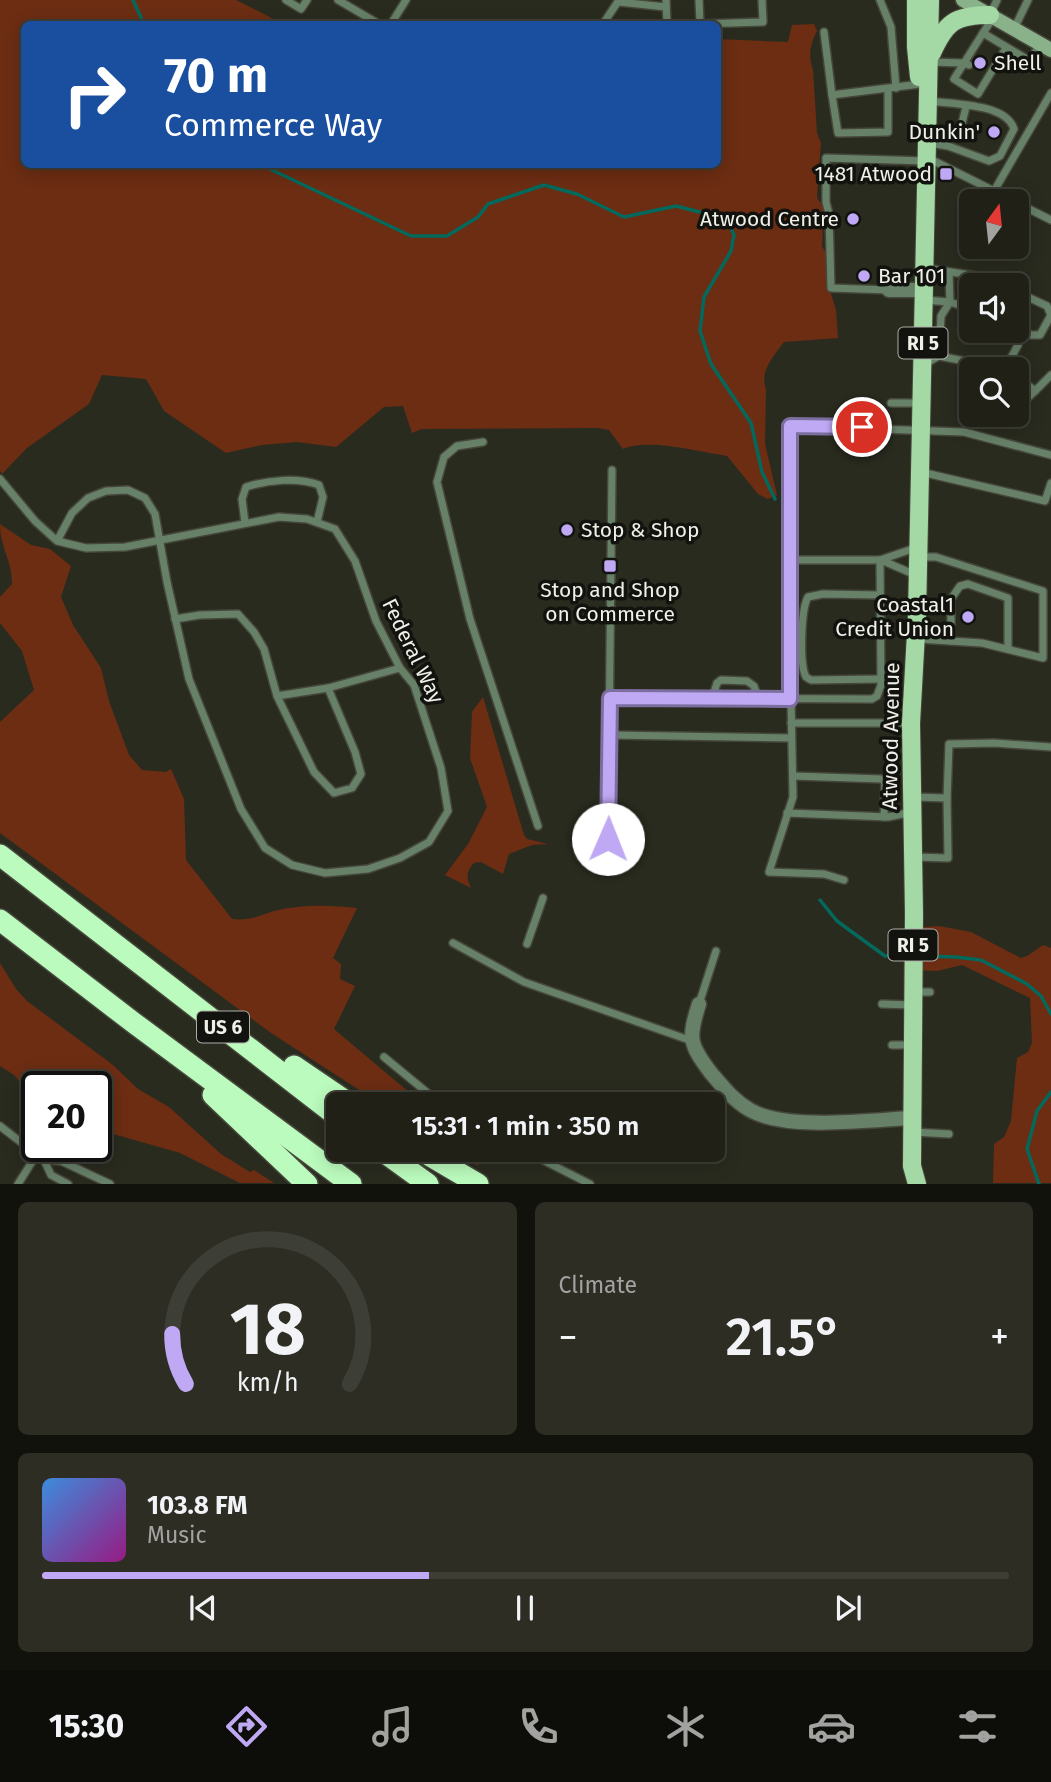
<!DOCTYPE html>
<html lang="en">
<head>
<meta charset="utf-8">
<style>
	:root { --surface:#202017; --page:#2d2d24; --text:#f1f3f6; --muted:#a2a3a1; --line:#3d3e36; --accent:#bfa9f4 }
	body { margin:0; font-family:"Fira Sans",sans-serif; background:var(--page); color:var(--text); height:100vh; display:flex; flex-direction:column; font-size:26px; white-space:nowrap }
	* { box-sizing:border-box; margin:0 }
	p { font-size:23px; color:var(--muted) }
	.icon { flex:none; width:38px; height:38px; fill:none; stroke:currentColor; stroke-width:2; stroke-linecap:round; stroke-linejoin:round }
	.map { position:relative; height:1184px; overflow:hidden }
	.sheet { display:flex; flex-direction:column; gap:18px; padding:18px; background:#12120d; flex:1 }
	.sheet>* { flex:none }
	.top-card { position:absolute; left:21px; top:21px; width:700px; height:147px; border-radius:10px; box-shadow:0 4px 18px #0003,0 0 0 2px var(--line); background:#1a4fa0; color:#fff; overflow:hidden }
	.needle { width:46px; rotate:15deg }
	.buttons { position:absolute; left:959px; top:189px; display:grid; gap:14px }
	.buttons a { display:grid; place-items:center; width:70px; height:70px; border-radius:10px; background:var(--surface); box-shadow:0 4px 18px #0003,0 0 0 2px var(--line); font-size:35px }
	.speed { position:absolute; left:21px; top:1071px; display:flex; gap:14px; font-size:35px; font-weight:700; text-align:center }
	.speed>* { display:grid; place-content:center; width:91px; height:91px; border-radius:50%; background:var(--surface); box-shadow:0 4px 18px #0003,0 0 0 2px var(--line); line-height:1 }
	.speed .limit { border:4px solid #111; border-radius:10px; background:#fff; color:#111 }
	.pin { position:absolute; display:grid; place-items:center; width:60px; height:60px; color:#fff; margin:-30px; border:4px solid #fff; border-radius:50%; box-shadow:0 2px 7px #0007 }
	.me { position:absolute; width:77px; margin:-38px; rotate:1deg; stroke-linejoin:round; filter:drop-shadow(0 0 5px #0008) }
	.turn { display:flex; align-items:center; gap:24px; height:147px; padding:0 28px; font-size:32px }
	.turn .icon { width:91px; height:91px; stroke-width:2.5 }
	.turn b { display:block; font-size:49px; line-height:60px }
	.big { font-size:52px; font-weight:600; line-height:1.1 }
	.sheet .tile { flex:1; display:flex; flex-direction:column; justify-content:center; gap:10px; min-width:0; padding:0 24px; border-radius:10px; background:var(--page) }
	.sheet .dial { align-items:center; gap:0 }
	.dial svg { height:182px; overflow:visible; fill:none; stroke:var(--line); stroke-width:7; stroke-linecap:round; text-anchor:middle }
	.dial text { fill:var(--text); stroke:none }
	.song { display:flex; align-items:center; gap:21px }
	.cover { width:84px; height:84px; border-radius:10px; background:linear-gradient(135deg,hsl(210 70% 55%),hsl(310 70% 35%)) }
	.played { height:7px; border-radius:4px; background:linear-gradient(90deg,var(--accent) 40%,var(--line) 40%) }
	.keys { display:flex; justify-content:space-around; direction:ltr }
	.heat { display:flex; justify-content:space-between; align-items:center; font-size:38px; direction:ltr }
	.sheet .tiles { flex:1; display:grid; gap:18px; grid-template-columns:1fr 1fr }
	.tile:last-child { grid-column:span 2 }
	.trip { position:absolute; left:326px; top:1092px; width:399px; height:70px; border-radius:10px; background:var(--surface); box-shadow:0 4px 18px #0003,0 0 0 2px var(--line); font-weight:600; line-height:70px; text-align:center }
	.dock { display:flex; height:112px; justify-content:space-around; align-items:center; background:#0d0d09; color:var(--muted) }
	.dock .icon { width:49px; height:49px }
	.dock .active { color:var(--accent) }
	.dock b { font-size:32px; color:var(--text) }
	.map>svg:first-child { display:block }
</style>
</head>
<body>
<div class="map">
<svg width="1051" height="1184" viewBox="0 0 1051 1184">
	<rect width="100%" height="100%" fill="#2a2b1f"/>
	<!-- green -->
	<g fill="#6c2d13">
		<path d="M0,0h236l34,17 7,7h-253v140h694v-125l70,3 4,-17 22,-1 3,7c-7,13 -9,25 -4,39l4,63 4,10 -4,52 1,5 6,6 -2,40 7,13v28l7,23 2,28 -54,4c-10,14 -25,29 -18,47l-1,55 12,51 -9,4 -10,-5 -31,-38c-29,-4 -78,-18 -104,-7l-14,-19 -11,-2 -176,1 -10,4 -9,-27 -19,1 -48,40 -39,-5 -35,3 -36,8 -62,-42 -18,-32 -44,-4 -13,29 -62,44 -25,26 -2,-3z"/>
		<path d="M0,524l31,21 19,4 21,17 -10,31 12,28 28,43 8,33 20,54 13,15 24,2 5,-3 13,30 2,61 46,59c16,2 27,-3 42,-8 27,-7 57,-6 83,-3l-24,50 8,6 -1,15 15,7 -21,43 89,75h-42l-110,-71 -271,-200v-111l34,-32 -12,-39 -22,-28v-26l12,-13c0,-24 -12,-37 -12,-60z"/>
		<path d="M483,697l41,138 3,4 21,5 -16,1 -23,9 -6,20 -22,-12 -7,1c-8,9 -8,15 -3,25l-26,-13 23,-31 19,-37 -17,-49 2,-46z"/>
		<path d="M939,926l32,6 50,26 6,-2 16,-11 8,3v235h-58l1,-39 10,-7 7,-16 6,-63 11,-6 4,-9 -2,-45 -68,-33 -25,6 -23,-1 -2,-42z"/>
		<path d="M0,963l16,26 11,12 86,64 25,24 31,18 52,47 29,18 4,-2 20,13h-34l-60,-30 -84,-24v-42h-59v14l-3,-1 -20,-25 -14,-9z"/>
		<path d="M452,1150h30l-4,16z"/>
	</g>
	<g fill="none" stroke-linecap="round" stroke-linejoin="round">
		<!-- stream -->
		<g stroke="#03695c" stroke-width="3.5">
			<path d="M133,0l11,24"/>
			<path d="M265,164l5,5 141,67h36l31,-19 10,-13 56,-19 33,9 47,23 52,-11 51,13 7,16 -3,16 -27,46 -4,34 11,33 40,59 11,49 13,27"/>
			<path d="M820,900l17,21 48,35h15"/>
			<path d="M922,956l34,1 25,3 46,24 14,12 10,18"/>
			<path d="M1039,1184l-12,-35 10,-38 14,-19"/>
		</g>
		<!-- lane casing -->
		<g stroke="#46473b" stroke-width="10">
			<g id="lane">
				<path d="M286,0l15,9 6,-9"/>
				<path d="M338,0l41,24"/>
				<path d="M666,0l1,24"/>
				<path d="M699,0l1,24 63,-2 -1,-22"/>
				<path d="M880,0l11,27 5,61"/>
				<path d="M619,2l47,5"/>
				<path d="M990,15l7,-15"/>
				<path d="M993,18l-10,15 47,28 10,-17"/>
				<path d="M391,24l15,-24"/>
				<path d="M603,24l16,-24"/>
				<path d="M1014,29l14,-29"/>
				<path d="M824,32l8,63 88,-11"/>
				<path d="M983,33l-29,46 24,15 28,-46"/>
				<path d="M929,62l35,1 5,2"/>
				<path d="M832,95l6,38 50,-1v-43"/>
				<path d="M960,131l6,-24"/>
				<path d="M928,143l20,3 41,15 11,-5 14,-27c-8,-26 -63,-25 -85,-28"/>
				<path d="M928,158l86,43"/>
				<path d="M994,191l57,-98"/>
				<path d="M1017,203l34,17"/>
				<path d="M925,268l65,10 14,7"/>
				<path d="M889,290l-58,-2 -2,-74 -3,-12v-44l101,3"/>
				<path d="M1017,292l30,14 4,9 -11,20h-9l-14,-7"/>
				<path d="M924,300l26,2 21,7"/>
				<path d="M939,356l66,13 13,-24"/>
				<path d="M923,365l16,-9 2,-40 9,-14 -1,-30"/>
				<path d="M1017,376l18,15 16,-16"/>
				<path d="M891,403h29"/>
				<path d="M1017,408l18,-17"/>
				<path d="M1005,418l4,-3"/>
				<path d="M483,442l-26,4 -13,11 -7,25 33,137 68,207"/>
				<path d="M921,472l124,29 6,-18"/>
				<path d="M0,479l35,42 22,20 29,7 39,-1 154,-30 28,2 28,10 20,32 21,60 24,47 14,17 27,83 7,43 -19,31 -29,16 -32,11 -43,4 -33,-8 -27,-17 -24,-39 -52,-130 -22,-97 -12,-68 -10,-16 -17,-8 -22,1 -18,7 -16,15 -15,28"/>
				<path d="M245,523l-3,-24 4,-12c22,-7 52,-10 73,-2l4,12 -6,25"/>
				<path d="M790,560h90l38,-13"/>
				<path d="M881,560l37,16"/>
				<path d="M880,595l-57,-1 -15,3c-7,12 -9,67 -2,80l5,3 70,-1"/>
				<path d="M175,619l25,-4 38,-1 16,18 10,17 13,47 37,76 20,21 18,-5 9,-14 -6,-22 -27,-64 -51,8"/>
				<path d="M918,639l64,4 61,15v-67l-107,-34h-17"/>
				<path d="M951,641v-42l9,-13 8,-2 40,14v51"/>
				<path d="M328,688l72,-20"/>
				<path d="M610,698l262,1 5,-3 4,-11 -1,-125"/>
				<path d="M712,699l5,-16 4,-3 26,1 7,5 4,13"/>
				<path d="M791,723h120"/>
				<path d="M610,735l181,3"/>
				<path d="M793,776l89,3 3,4 -1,34"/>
				<path d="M914,797l33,1 2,-54 45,-1 57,4"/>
				<path d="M787,813l101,4 24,-5"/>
				<path d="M608,839l4,-369"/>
				<path d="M914,857l34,1 -1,-60"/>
				<path d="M844,880l-20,-6 -55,-2 24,-75 -2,-98v-273l173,6 87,23"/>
				<path d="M453,943l71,39 168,59"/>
				<path d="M527,944l16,-46"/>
				<path d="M913,992h17"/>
				<path d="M699,1004l17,-53"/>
				<path d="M882,1004l30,1"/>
				<path d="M892,1045h20"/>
				<path d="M384,1057l57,47"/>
				<path d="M0,1126l44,34 7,15 17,9"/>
				<path d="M913,1132l36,2"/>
				<path d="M523,1150l67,34"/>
				<path d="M44,1160l17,1 49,23"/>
				<path d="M18,1184l19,-30"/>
			</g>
		</g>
		<!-- street casing -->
		<g stroke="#46473b" stroke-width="17">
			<g id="street">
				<path d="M889,290h35"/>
				<path d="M699,1004c-11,34 -10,40 12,69 12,14 23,28 39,37 36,21 120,10 162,8"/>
			</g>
		</g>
		<!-- secondary casing -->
		<g stroke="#46473b" stroke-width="17">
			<path id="secondary" d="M963,0l88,50"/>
		</g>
		<!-- primary casing -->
		<g stroke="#46473b" stroke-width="20">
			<g id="primary">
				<path d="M916,0v47l3,30"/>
				<path d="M932,53c14,-31 23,-38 58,-38"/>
				<path d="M917,1184l-5,-18 2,-252 -3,-191 6,-108 13,-615"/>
			</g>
		</g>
		<!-- highway casing -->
		<g stroke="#46473b" stroke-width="24">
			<g id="highway">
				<path d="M0,855l338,262"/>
				<path d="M0,920l134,103 217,161"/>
				<path d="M294,1066l56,38"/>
				<path d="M213,1095l94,89"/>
				<path d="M381,1150l47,34"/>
				<path d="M420,1150l58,34"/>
			</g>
		</g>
		<!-- lane -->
		<use href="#lane" stroke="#678068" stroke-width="7"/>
		<!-- street -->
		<use href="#street" stroke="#678068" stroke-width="14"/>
		<!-- secondary -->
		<use href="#secondary" stroke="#8ab28a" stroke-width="14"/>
		<!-- primary -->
		<use href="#primary" stroke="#a4d8a5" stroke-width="18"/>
		<!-- highway -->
		<use href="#highway" stroke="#bbfbbd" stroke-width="21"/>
	</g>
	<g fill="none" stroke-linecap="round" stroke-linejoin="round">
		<!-- route casing -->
		<g stroke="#7c6e9f" stroke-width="18">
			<path id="route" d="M608,839l2,-141 180,1v-273l72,1"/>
		</g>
		<!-- route -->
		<use href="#route" stroke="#bfa9f4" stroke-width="12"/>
	</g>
	<!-- markers -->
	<g fill="#bfa9f4" stroke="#12130e" stroke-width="2.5">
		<circle cx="980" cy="63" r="7"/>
		<circle cx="994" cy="132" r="7"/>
		<rect x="939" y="167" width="14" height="14" rx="3.5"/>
		<circle cx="853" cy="219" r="7"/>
		<circle cx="864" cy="276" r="7"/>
		<circle cx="567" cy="530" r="7"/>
		<rect x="603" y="559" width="14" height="14" rx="3.5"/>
		<circle cx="968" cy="617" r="7"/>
	</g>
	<g text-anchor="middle" stroke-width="7" stroke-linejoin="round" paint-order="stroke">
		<!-- shield labels -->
		<g fill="#12130e" stroke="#adaea7" stroke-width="2">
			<rect x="898.5" y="327.5" width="49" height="31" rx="5"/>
			<rect x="888.5" y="929.5" width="49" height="31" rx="5"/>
			<rect x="197" y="1011.5" width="52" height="31" rx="5"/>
		</g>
		<g font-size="19" font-weight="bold" fill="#f0f0e9">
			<text x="923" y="350">RI 5</text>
			<text x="913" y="952">RI 5</text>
			<text x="223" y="1034">US 6</text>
		</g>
		<!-- poi labels -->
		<g font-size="21" fill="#f0f0e9" stroke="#12130e" text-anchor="end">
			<text x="994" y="70" text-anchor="start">Shell</text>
			<text x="980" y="139">Dunkin'</text>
			<text x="932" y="181">1481 Atwood</text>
			<text x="839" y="226">Atwood Centre</text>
			<text x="878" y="283" text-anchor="start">Bar 101</text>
			<text x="581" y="537" text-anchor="start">Stop &amp; Shop</text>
			<text x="610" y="597" text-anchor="middle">Stop and Shop<tspan x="610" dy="24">on Commerce</tspan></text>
			<text x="954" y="612">Coastal1<tspan x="954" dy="24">Credit Union</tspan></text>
		</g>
		<!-- street labels -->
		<g font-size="21" fill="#f0f0e9" stroke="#12130e">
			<text transform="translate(413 651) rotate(64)" y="7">Federal Way</text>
			<text transform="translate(891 736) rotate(-89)" y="7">Atwood Avenue</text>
		</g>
	</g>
</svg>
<div class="buttons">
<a><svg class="needle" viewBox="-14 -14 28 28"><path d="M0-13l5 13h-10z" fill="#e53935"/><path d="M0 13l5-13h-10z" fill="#a2a3a1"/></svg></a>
<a><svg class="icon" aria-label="sound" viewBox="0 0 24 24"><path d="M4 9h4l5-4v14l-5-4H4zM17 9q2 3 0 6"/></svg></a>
<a><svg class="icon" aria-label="search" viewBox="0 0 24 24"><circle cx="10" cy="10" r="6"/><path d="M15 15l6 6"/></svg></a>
</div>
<div class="speed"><div class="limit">20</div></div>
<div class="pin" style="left:862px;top:427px;background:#d93025"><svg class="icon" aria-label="arrive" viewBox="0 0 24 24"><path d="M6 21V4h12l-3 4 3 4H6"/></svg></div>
<svg class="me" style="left:608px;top:839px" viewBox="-20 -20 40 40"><circle r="19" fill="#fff"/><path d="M0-13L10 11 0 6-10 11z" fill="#bfa9f4"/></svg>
<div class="trip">15:31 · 1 min · 350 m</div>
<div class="top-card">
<div class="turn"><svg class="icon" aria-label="right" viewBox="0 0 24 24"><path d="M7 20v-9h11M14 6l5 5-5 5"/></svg><div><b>70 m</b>Commerce Way</div></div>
</div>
</div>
<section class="sheet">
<div class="tiles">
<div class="tile dial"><svg viewBox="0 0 100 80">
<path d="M14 69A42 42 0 1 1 86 69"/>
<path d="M14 69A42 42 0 0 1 8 47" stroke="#bfa9f4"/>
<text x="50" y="56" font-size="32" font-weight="700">18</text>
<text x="50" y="72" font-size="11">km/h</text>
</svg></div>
<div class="tile"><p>Climate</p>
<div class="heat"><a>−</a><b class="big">21.5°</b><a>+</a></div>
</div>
<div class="tile">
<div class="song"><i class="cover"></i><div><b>103.8 FM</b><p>Music</p></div></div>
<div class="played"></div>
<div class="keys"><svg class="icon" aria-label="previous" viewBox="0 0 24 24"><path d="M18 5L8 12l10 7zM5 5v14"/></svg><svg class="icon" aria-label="pause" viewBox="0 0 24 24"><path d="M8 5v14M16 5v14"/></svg><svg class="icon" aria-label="next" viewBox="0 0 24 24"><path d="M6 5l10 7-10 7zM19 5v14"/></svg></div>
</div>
</div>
</section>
<nav class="dock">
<b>15:30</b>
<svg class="icon active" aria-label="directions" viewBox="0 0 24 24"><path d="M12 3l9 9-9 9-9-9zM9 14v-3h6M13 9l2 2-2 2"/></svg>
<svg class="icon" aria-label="music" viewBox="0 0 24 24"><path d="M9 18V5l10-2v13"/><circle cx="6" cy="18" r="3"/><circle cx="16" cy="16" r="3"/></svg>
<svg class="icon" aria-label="phone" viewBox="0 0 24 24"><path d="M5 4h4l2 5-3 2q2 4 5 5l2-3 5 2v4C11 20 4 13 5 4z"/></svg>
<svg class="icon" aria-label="climate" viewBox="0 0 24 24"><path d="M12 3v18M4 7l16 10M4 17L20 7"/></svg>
<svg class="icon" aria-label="car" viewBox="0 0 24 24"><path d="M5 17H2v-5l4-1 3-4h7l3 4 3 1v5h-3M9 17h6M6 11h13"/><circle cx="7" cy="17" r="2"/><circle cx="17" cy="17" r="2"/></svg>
<svg class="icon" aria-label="filters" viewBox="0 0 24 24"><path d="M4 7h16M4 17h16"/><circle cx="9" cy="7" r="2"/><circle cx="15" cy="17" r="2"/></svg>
</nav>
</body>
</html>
